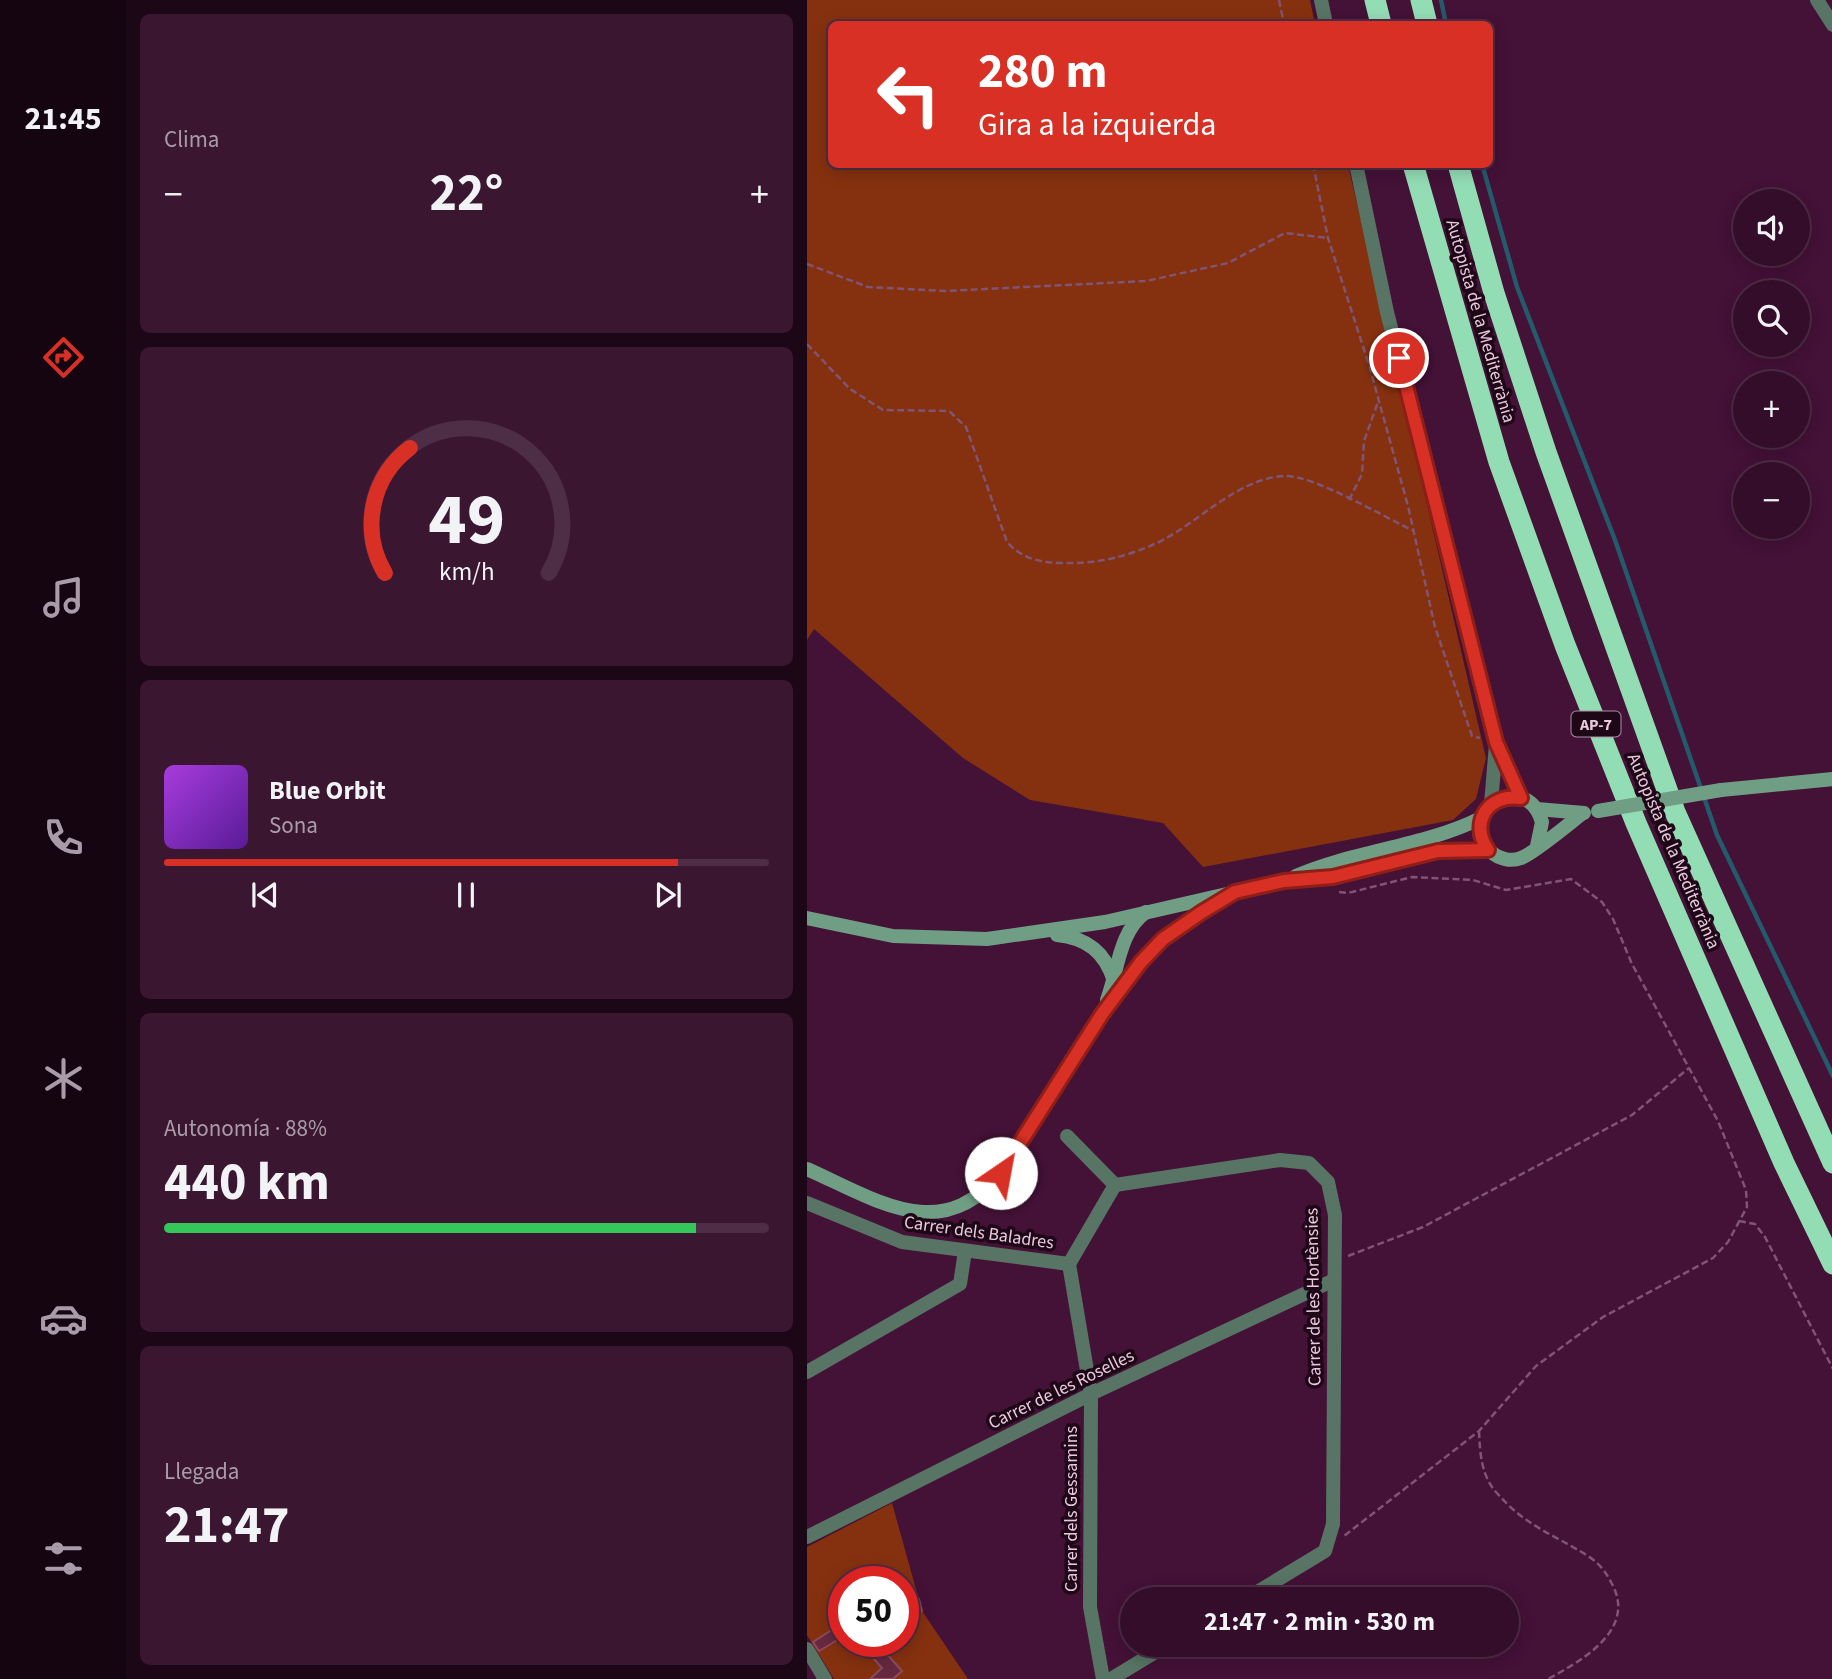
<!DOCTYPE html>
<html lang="es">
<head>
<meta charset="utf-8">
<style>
	:root { --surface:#330d29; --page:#3b1631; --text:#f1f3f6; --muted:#a99ca8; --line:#4e2d46; --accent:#d93025 }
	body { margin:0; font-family:"Source Sans 3",sans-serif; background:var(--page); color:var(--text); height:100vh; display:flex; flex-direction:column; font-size:26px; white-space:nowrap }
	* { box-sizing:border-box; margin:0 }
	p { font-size:23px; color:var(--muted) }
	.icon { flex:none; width:38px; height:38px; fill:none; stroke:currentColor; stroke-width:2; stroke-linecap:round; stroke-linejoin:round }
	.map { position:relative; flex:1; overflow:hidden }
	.panel { display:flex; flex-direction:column; gap:14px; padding:14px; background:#1c0717; width:681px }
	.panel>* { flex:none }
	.top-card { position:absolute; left:21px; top:21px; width:665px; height:147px; border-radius:10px; box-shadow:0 4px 18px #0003,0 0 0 2px var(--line); background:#d93025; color:#fff; overflow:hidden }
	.buttons { position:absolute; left:926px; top:189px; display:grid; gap:14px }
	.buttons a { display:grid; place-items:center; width:77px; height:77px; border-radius:50%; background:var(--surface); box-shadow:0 4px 18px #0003,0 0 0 2px var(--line); font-size:35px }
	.speed { position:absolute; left:21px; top:1566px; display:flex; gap:14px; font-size:35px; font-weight:700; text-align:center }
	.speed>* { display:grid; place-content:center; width:91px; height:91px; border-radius:50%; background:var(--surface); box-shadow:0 4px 18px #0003,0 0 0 2px var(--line); line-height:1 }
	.speed .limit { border:10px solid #d22; background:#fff; color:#111 }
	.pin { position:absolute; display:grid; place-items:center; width:60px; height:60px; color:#fff; margin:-30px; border:4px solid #fff; border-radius:50%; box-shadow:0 2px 7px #0007 }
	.me { position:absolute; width:77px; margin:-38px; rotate:33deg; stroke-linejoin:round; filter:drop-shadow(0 0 5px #0008) }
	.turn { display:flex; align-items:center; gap:24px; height:147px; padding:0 35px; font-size:32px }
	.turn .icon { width:91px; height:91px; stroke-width:2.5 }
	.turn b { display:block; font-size:49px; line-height:60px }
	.big { font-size:52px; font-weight:700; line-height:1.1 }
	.panel .card { flex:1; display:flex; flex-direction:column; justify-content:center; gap:10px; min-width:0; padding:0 24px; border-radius:10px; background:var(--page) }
	.panel .dial { align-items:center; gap:0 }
	.dial svg { height:182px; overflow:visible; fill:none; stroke:var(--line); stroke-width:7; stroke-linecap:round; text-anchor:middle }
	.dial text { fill:var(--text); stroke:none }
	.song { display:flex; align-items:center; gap:21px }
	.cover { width:84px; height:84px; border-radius:10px; background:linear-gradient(135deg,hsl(280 70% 55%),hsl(270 70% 35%)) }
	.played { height:7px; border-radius:4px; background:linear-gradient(90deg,var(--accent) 85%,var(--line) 85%) }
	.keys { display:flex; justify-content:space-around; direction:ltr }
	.heat { display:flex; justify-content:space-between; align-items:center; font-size:38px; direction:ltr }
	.charge { height:10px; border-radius:5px; background:linear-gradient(90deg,#34c759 88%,var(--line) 0) }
	.trip { position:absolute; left:313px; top:1587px; width:399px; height:70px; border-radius:35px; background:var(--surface); box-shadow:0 4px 18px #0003,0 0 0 2px var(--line); font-weight:700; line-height:70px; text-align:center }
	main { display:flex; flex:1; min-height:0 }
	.dock { display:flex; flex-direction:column; width:126px; justify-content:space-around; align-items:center; background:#140510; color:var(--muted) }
	.dock .icon { width:49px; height:49px }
	.dock .selected { color:var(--accent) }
	.dock b { font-size:32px; color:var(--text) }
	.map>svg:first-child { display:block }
</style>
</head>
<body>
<main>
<nav class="dock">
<b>21:45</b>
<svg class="icon selected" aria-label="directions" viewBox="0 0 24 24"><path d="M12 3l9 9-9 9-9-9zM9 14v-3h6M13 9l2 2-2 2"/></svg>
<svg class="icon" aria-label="music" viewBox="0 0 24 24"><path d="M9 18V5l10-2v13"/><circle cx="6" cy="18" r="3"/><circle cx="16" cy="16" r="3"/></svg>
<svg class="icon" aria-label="phone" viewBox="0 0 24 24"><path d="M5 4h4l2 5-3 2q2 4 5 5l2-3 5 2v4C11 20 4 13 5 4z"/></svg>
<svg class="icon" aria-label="climate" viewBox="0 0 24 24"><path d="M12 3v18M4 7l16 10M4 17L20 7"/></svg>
<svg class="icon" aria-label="car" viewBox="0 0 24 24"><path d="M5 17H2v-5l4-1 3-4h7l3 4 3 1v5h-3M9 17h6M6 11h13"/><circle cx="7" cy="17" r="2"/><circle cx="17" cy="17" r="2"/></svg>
<svg class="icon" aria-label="filters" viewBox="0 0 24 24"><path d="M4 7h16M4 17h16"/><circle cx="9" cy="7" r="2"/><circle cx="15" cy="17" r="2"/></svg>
</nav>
<section class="panel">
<div class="card"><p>Clima</p>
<div class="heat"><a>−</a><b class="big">22°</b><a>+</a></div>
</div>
<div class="card dial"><svg viewBox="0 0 100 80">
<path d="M14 69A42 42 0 1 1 86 69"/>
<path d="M14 69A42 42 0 0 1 25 14" stroke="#d93025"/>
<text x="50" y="56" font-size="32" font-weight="700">49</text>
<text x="50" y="72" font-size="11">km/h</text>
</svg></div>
<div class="card">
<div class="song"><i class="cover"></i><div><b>Blue Orbit</b><p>Sona</p></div></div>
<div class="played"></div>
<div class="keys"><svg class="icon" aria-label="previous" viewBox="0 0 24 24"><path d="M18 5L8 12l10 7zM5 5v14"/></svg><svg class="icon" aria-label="pause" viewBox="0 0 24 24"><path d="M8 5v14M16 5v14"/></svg><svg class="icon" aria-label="next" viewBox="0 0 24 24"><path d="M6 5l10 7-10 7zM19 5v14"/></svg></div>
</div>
<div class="card"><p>Autonomía · 88%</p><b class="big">440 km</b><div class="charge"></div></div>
<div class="card"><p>Llegada</p><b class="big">21:47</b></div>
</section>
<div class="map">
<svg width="1026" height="1679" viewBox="0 0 1026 1679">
	<rect width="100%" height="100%" fill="#441137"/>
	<!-- green -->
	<g fill="#85310f" fill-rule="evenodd">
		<path d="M0,0h503l5,24h-484v140l517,1 138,593 -10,41 -23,21 -250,47 -40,-44 -133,-23 -67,-42 -149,-129 -7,11z"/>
		<path d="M85,1503l30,108 46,68h-134l-27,-44v-88zM37,1582h59v60h-59z"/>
	</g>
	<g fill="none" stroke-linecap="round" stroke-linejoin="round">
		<!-- stream -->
		<g stroke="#235b6b" stroke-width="4.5">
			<path d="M634,0l5,24"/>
			<path d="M675,164l35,123 98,253 102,295 116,241"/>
		</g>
	</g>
	<!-- building -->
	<g fill="#672940" stroke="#8d4b60" stroke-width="2">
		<path d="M112,1599l3,12 -12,7 -4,-15z"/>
		<path d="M37,1622v14l-25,15 -6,-9z"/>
		<path d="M44,1642h35l6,6 -6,5 16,18 -9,8h-23l12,-11 -14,-16 -9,4z"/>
	</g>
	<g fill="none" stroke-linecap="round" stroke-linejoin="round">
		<!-- path -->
		<g stroke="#805474" stroke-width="2.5" stroke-dasharray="7 3.5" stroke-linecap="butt">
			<path d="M472,0l5,24"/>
			<path d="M506,164l15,74 41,127 39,141 27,121 37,109 8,2"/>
			<path d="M0,264l61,23 77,4 201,-10 82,-18 57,-30 43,5"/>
			<path d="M0,344l43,45 33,21 66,1 17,16 41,115c15,17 34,21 57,21 34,1 66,-7 97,-22 39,-20 80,-65 126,-65 30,1 97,41 127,55"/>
			<path d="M542,500l13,-26 2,-33 14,-39"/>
			<path d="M532,892l9,1 64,-16 61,3 33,10 65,-11 31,23 11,17 19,45 86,157 28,69 1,17 -19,35 -15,16 -110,59 -67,49 -57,65 -135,105"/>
			<path d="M932,1221l16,3 10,13 68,132"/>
			<path d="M541,1256l75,-29 209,-112 57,-47"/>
			<path d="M672,1431c1,22 2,44 17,61 29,34 57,42 92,64 12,8 18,16 24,28 25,46 -31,77 -64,95"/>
		</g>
		<!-- minor -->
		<g stroke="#577464" stroke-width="14">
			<path d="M514,0l5,24"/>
			<path d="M1010,0l16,25"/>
			<path d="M549,164l31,148 109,430 25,56"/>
			<path d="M684,804l5,-60"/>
			<path d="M260,1136l48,49"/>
			<path d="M308,1185l165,-25 29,3 19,19 7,33 -2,309 -8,27 -81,49"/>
			<path d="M0,1203l95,39 167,22"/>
			<path d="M0,1372l153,-88 5,-33"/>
			<path d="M0,1537l284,-143 243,-114"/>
			<path d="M0,1649l18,30"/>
			<path d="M296,1679l-13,-72 1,-213 -22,-130 46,-79"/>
			<path d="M304,1679l56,-34"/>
		</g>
		<!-- secondary -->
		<g stroke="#709e85" stroke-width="14">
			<path d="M914,790l112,-11"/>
			<path d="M730,809l47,4"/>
			<path d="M730,846l5,-24c-17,-57 -92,-5 -51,30 8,7 20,10 30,6 12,-4 49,-35 62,-45"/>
			<path d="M489,876c60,-26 127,-29 185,-58"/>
			<path d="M0,918l86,18 94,3 118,-17 179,-41 49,-4 105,-26 50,-1"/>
			<path d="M250,935c30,3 48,17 57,46"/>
			<path d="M300,1000c11,-29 12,-69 39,-88"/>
			<path d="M0,1169c70,31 134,77 194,4l101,-159 39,-52 23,-24 62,-40"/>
		</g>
		<!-- motorway -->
		<g stroke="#93ddb5" stroke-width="21">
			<path d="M568,0l6,24"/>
			<path d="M614,0l6,24"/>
			<path d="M606,164l86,298 66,183 71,178 148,340 49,101"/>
			<path d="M651,164l36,129 52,159 129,360 158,351"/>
		</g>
		<!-- secondary-bridge -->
		<path stroke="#709e85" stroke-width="14" d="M791,811l123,-21"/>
	</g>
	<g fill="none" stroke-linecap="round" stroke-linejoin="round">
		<!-- route casing -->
		<g stroke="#8d1f18" stroke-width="18">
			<path id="route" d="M194,1173l101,-159 39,-52 22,-23 39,-27 33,-20 49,-11 49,-4 105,-26 50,-1c-19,-27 0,-57 33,-52l-25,-56 -97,-384"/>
		</g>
		<!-- route -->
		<use href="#route" stroke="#d93025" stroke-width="12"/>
	</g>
	<g text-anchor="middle" stroke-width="7" stroke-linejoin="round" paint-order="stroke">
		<!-- shield labels -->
		<rect fill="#1e0818" stroke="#ad8fa3" stroke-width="2" x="764.5" y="711.5" width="49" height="25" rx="5"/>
		<g font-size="16" font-weight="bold" fill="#eac9de">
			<text x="789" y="730">AP-7</text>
		</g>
		<!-- street labels -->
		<g font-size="18" fill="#eac9de" stroke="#1e0818">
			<text transform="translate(674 321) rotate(74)" y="6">Autopista de la Mediterrània</text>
			<text transform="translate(867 851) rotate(67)" y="6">Autopista de la Mediterrània</text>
			<text transform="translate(172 1232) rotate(8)" y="6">Carrer dels Baladres</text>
			<text transform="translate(506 1297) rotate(-91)" y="6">Carrer de les Hortènsies</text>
			<text transform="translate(254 1389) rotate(-26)" y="6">Carrer de les Roselles</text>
			<text transform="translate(264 1509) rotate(-90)" y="6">Carrer dels Gessamins</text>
		</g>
	</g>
</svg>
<div class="buttons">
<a><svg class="icon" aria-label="sound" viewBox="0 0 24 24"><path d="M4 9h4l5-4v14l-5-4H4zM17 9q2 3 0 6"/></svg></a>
<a><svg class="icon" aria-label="search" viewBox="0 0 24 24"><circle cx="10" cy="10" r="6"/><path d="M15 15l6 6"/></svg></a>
<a>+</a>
<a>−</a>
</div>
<div class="speed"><div class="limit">50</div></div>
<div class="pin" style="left:592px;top:358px;background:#d93025"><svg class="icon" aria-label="arrive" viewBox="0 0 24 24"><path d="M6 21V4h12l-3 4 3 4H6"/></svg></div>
<svg class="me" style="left:194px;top:1173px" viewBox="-20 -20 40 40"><circle r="19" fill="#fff"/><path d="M0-13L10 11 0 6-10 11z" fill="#d93025"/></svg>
<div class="trip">21:47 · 2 min · 530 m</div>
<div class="top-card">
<div class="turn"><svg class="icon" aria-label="left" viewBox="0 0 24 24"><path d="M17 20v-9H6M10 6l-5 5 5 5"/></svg><div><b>280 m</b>Gira a la izquierda</div></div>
</div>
</div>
</main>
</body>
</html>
